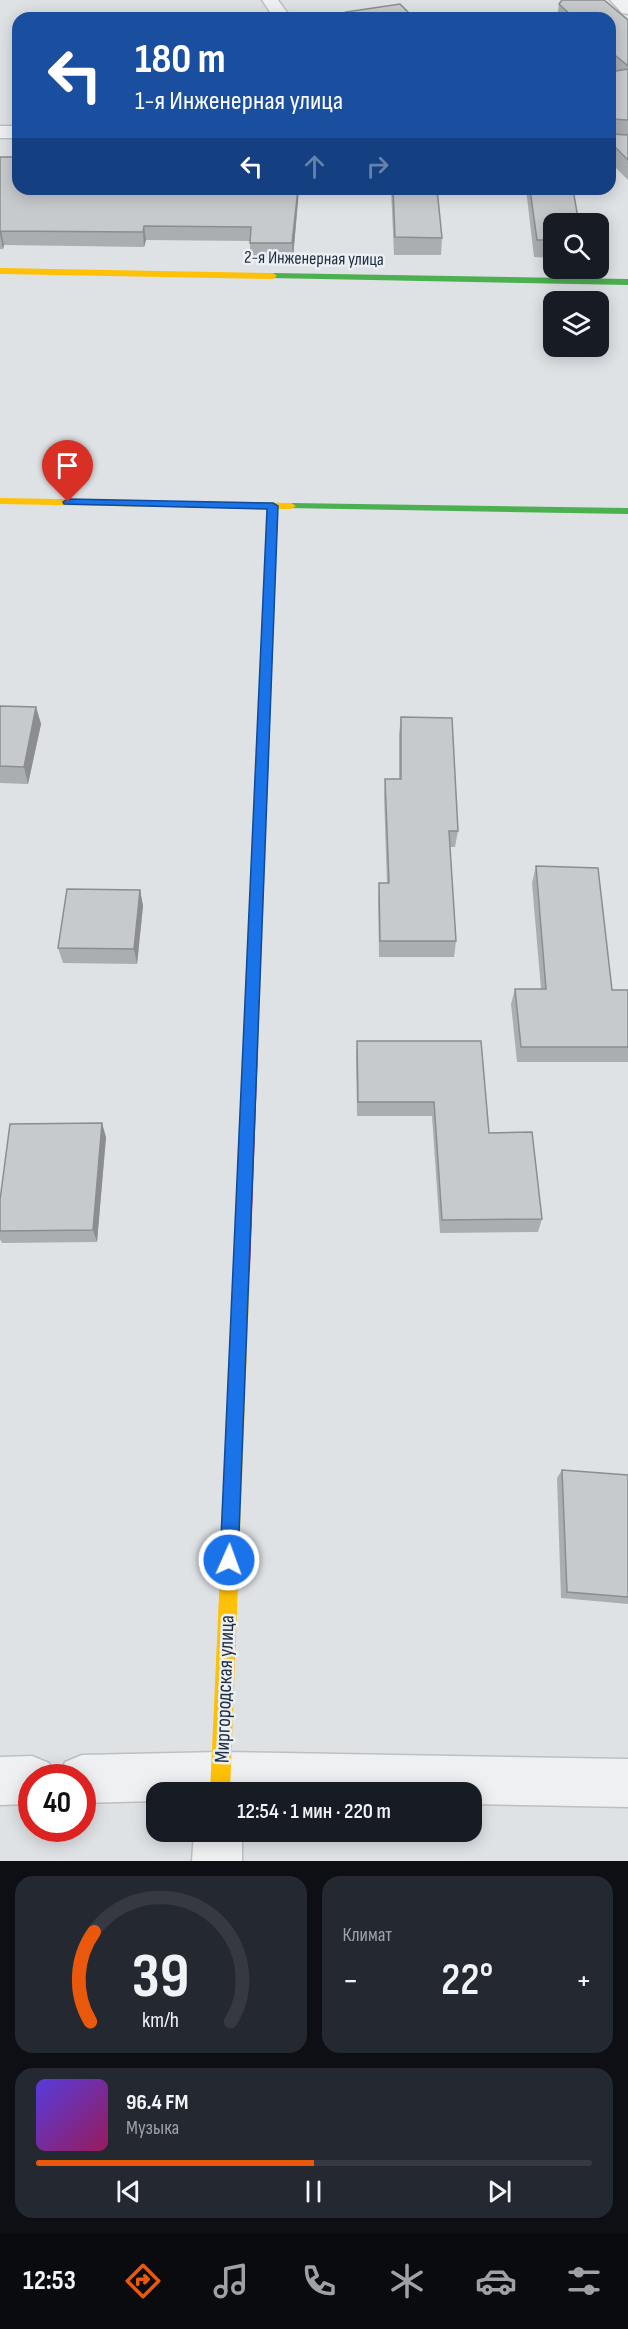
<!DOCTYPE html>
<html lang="ru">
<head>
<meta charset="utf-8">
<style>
	:root { --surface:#171b24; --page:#242831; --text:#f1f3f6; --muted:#9ea1a6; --line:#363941; --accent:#ea580c }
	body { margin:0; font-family:"Sofia Sans Condensed",sans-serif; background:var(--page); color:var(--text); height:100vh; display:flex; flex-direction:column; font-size:22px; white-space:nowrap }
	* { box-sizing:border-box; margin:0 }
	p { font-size:20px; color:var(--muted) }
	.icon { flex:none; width:33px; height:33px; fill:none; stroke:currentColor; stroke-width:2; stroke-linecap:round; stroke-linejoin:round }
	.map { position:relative; height:1861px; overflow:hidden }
	.sheet { display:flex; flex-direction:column; gap:15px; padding:15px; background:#0d0f14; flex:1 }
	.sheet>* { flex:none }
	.top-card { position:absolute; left:12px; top:12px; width:604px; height:183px; border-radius:18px; box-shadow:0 3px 15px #0003; background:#1a4fa0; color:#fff; overflow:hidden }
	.buttons { position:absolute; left:543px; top:213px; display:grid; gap:12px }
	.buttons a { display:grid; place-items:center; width:66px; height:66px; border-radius:12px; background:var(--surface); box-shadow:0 3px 15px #0003; font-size:30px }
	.speed { position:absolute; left:18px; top:1764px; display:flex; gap:12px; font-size:30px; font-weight:700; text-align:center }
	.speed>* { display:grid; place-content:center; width:78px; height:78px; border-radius:50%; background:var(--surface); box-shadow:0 3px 15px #0003; line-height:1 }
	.speed .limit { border:9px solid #d22; background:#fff; color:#111 }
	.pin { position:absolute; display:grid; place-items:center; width:51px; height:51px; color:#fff; margin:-62px -26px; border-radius:50% 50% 50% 0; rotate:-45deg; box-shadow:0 0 6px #0007 }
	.pin .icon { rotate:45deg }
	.me { position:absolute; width:66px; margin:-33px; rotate:2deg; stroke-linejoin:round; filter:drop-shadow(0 0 4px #0008) }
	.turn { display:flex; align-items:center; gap:21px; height:126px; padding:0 24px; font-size:27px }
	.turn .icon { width:78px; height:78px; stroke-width:2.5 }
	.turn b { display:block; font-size:42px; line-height:51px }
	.lanes { display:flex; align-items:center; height:57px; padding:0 24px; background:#0003; justify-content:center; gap:30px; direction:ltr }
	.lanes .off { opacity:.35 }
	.big { font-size:45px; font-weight:600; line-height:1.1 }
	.sheet .widget { flex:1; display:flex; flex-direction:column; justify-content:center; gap:9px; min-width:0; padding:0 21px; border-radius:18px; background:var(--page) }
	.sheet .dial { align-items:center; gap:0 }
	.dial svg { height:156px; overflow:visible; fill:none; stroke:var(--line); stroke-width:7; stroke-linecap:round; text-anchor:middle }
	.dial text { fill:var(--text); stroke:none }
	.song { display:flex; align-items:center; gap:18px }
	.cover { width:72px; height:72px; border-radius:9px; background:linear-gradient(135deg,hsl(250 70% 55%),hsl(330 70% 35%)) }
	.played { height:6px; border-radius:3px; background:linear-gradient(90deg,var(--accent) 50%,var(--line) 50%) }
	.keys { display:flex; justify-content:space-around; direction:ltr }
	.heat { display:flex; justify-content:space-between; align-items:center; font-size:33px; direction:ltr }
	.sheet .tiles { flex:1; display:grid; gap:15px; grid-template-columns:1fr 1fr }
	.widget:last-child { grid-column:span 2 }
	.trip { position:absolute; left:146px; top:1782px; width:336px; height:60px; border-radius:18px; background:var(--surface); box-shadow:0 3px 15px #0003; font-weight:600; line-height:60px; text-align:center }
	.menu { display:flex; height:96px; justify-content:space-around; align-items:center; background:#090b0e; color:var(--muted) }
	.menu .icon { width:42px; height:42px }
	.menu .current { color:var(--accent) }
	.menu b { font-size:27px; color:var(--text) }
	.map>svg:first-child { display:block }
</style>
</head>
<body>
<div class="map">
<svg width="628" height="1861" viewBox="0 0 628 1861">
	<rect width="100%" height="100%" fill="#dfe2e5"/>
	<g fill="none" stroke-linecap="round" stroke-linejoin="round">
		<!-- street casing -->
		<g stroke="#bdc0c3" stroke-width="3">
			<g id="street">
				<path d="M262,0h16l13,18h-17z"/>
				<path d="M610,0h18v14l-6,-1z"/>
				<rect x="0" y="126" width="18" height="12"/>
				<path d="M220,1752l408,7v48l-157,-3v-12h-315v9l-74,2v-25h-23l6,-16 17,-7z"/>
				<path d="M32,1756l17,7 6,15h-23v26l-32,1v-48z"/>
				<path d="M194,1832h48v29h-50z"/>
			</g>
		</g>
		<!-- street -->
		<use href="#street" fill="#eef0f2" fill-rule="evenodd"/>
		<!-- fast -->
		<g fill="#4caf50" fill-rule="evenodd">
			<path d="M273,273l355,6v6l-358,-7v-4z"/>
			<path d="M291,503l337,5v6l-341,-6v-4z"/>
		</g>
		<!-- slow -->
		<g fill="#ffc107" fill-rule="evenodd">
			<path d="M0,268l273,5 4,3 -4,3 -273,-5z"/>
			<path d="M0,498l291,5 5,3 -5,3h-13l-20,540 -2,4 -5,2 -5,-2 -2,-4 24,-540 -268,-5z"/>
			<path d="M242,1262l6,3 2,5 -20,522h-20l24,-522 2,-5z"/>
		</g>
		<!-- jam -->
		<path fill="#c62828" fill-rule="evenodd" d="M251,1043l5,2 2,4 -8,221 -2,5 -6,3 -6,-3 -2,-5 10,-221 2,-4z"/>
	</g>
	<!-- wall -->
	<g fill="#abaeb0">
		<path d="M559,4l69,16v160l-18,-18v-90l2,-1 -2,-1v-52h-53z"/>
		<path d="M346,12l68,6h-68z"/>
		<path d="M0,157l18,32h281l-6,69 -43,-1v-16l-104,-1 -2,7 -140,-2 -1,4h-3z"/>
		<path d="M391,189h46l5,49 -1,17h-47z"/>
		<path d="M526,189h47l-19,35v34l-20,-1z"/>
		<path d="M0,706l36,1 5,17 -13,60 -28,-1z"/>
		<path d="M401,717l57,114 -3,16h-5l6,94 -2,16h-75l-1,-58 1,-16h8l-3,-87 1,-17h14v-45z"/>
		<path d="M536,866l76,124h16v72h-111l-6,-58 4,-15h26l-9,-106z"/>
		<path d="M140,890l3,16 -6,58 -74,-1 -5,-15z"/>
		<path d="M357,1041l132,92 53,86 -4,13 -98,1 -8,-117h-75l-1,-60z"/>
		<path d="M106,1137l-9,105 -95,1 -2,-4v-39z"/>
		<path d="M562,1470l66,5v129l-67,-6 -4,-120z"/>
	</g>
	<!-- shaded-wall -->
	<g fill="#8b8d90">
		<path d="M298,189h1l-6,69 -1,-15z"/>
		<path d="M144,226l2,14 -2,7 -1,-15z"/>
		<path d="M1,231l3,14 -1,4 -3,-15z"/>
		<path d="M36,707l5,17 -13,60 -4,-17z"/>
		<path d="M140,890l3,16 -6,58 -3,-15z"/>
		<path d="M102,1123l4,14 -9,105 -4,-12z"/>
	</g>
	<!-- building -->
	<g fill="#c7cacd" stroke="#8b8d90" stroke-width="1.5">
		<path d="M562,0h42l24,20v46l-18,-15v-33h-36l-15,-14z"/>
		<path d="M400,4l14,14h-62l-6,-6z"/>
		<path d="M628,69v51l-17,-1v15l17,1v25l-18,-18v-70z"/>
		<path d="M0,157h18v32h280l-6,54h-42l1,-16 -107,-1 -1,6 -142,-1 -1,3z"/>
		<path d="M393,189h44l5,49 -47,-1z"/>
		<path d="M530,189h43l6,35h-25v16h-17z"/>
		<path d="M0,706l36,1 -12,60 -24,-1z"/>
		<path d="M401,717l51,1 6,113h-9l7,110h-76l-1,-58h10l-4,-104h16z"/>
		<path d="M536,866l62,2 14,122h16v57h-107l-6,-58h31z"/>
		<path d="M67,889l73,1 -6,59 -76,-1z"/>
		<path d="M357,1041h124l8,92 43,-1 10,87 -100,1 -8,-118h-76z"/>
		<path d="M102,1123l-9,107 -93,1v-31l10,-76z"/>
		<path d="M562,1470l66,5v122l-61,-5z"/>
	</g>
	<!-- route -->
	<path fill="#1a73e8" stroke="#114b97" stroke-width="1.5" d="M68,499l205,4 5,3 -40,1054 -2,7 -7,2 -6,-2 -3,-7 47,-1051 -203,-5 -1,-2z"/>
	<g text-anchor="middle" stroke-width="5" stroke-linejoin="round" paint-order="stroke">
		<!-- far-street labels -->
		<g font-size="18" fill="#242f40" stroke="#ebf0f6">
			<text transform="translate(314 258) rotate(1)" y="6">2-я Инженерная улица</text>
		</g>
		<!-- street labels -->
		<g font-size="21" fill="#242f40" stroke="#ebf0f6">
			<text transform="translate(224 1689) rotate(-88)" y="7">Миргородская улица</text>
		</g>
	</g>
</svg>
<div class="buttons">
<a><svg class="icon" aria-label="search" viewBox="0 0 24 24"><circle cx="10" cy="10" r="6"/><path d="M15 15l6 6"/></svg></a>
<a><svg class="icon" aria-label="layers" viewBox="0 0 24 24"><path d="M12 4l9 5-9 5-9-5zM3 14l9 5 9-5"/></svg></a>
</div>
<div class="speed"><div class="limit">40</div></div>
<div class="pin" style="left:68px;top:502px;background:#d93025"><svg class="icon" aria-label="arrive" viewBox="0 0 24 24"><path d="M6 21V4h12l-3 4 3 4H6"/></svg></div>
<svg class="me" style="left:229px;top:1560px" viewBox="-20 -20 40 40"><circle r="17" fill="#1a73e8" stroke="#fff" stroke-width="3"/><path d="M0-11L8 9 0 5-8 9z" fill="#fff"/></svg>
<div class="trip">12:54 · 1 мин · 220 m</div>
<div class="top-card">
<div class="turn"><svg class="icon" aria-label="left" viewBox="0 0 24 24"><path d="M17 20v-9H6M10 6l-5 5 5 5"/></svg><div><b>180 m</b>1-я Инженерная улица</div></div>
<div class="lanes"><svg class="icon" aria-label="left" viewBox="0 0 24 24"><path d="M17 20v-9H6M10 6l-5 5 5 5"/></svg><svg class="icon off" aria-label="ahead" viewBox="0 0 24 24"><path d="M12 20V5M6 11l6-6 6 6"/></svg><svg class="icon off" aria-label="right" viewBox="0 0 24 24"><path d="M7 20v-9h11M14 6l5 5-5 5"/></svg></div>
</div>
</div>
<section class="sheet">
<div class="tiles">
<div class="widget dial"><svg viewBox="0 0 100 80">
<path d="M14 69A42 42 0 1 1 86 69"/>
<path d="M14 69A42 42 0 0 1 16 23" stroke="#ea580c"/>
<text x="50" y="56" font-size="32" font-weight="700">39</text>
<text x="50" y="72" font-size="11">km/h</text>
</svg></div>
<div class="widget"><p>Климат</p>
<div class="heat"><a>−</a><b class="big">22°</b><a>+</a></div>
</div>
<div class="widget">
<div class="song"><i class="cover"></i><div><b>96.4 FM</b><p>Музыка</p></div></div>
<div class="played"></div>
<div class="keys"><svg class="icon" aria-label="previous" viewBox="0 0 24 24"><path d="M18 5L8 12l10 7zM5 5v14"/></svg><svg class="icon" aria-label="pause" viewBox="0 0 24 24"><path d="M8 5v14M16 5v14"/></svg><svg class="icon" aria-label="next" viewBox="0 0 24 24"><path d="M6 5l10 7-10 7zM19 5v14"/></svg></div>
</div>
</div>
</section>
<nav class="menu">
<b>12:53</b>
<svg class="icon current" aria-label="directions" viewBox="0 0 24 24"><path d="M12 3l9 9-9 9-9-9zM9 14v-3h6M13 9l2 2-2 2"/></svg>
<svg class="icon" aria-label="music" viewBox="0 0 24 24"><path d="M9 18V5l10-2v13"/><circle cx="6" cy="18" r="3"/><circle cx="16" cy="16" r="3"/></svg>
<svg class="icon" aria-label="phone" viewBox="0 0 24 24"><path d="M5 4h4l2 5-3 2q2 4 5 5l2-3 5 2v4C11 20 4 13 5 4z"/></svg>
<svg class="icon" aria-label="climate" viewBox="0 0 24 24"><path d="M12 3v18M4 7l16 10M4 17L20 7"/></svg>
<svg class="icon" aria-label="car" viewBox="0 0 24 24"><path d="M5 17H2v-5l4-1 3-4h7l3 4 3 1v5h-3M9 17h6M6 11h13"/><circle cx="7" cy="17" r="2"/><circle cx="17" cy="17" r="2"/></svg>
<svg class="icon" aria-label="filters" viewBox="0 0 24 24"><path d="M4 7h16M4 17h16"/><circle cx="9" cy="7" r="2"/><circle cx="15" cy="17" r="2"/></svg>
</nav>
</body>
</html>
